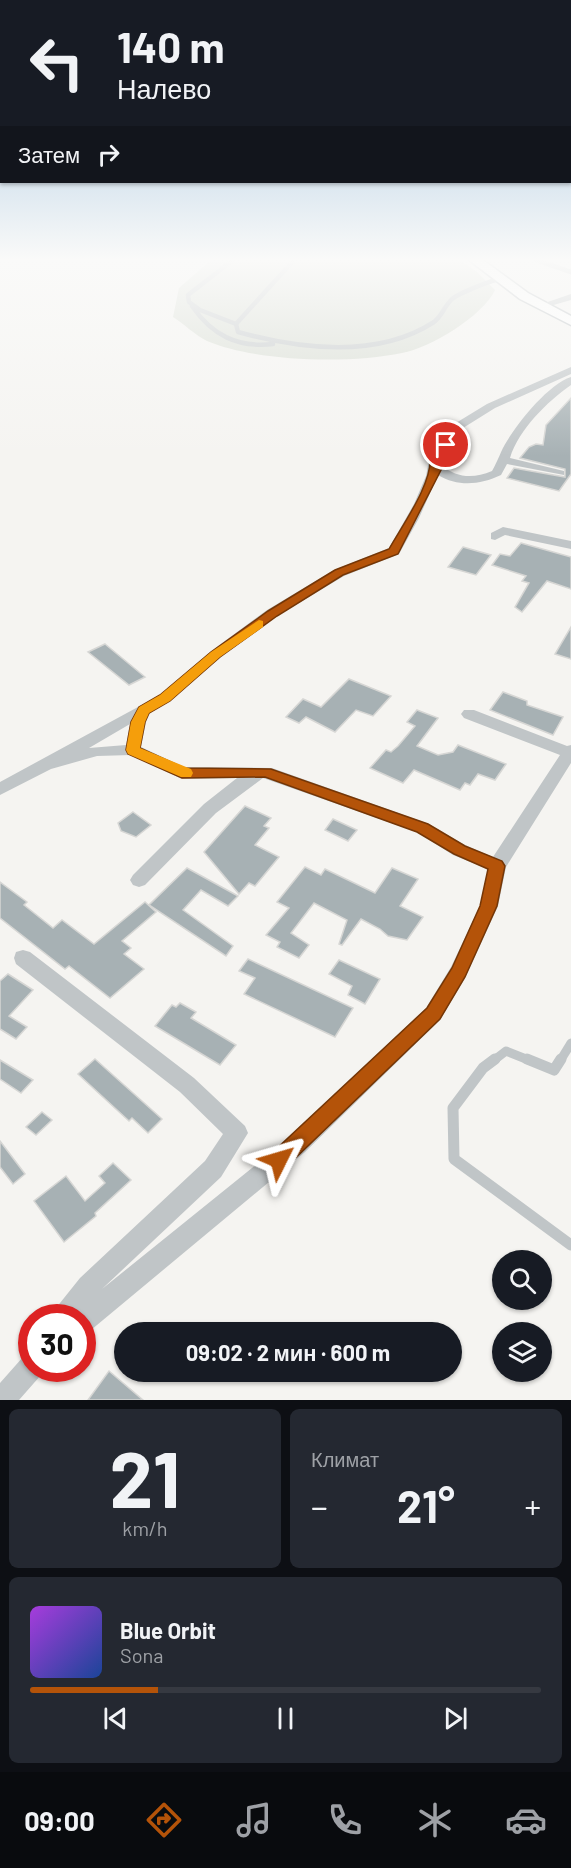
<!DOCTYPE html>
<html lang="ru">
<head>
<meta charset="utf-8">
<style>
	:root { --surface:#171b24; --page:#242831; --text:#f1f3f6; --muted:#9ea1a6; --line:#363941; --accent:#b45309 }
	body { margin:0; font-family:Barlow,sans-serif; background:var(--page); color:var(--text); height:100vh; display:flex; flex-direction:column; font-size:22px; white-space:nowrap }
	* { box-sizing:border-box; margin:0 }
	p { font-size:20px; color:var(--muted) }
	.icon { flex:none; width:33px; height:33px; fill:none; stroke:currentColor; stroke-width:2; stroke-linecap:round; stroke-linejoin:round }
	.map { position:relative; height:1400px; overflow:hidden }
	.details { display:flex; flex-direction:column; gap:9px; padding:9px; background:#0d0f14; flex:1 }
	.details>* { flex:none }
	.guide { position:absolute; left:0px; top:0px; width:572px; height:183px; box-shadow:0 2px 4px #0004; background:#171b24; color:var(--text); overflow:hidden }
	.fabs { position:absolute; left:492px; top:1250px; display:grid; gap:12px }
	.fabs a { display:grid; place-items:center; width:60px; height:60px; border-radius:50%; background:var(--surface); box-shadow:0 2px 4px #0004; font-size:30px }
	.speed { position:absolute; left:18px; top:1304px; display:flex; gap:12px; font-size:30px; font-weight:700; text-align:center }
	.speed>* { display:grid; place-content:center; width:78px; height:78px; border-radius:50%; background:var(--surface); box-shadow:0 2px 4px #0004; line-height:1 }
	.speed .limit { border:9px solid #d22; background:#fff; color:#111 }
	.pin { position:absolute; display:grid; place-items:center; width:51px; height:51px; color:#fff; margin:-26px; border:3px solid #fff; border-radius:50%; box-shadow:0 2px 6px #0007 }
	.me { position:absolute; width:66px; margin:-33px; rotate:50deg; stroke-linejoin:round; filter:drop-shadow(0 0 4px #0008) }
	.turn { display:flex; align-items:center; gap:21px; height:126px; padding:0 18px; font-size:27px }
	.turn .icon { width:78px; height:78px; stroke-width:2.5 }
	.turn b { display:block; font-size:42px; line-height:51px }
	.then { display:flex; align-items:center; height:57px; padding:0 18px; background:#0003; gap:12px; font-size:22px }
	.big { font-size:45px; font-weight:700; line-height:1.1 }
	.details .card { flex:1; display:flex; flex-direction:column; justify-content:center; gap:9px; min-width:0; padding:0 21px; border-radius:9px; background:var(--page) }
	.details .dial { align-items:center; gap:0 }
	.dial b { font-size:78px; line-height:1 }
	.song { display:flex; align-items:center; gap:18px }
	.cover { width:72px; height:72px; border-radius:9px; background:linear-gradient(135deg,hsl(280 70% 55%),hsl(220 70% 35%)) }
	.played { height:6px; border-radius:3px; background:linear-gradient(90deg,var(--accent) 25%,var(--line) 25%) }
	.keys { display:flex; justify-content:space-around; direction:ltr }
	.heat { display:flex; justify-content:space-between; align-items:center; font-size:33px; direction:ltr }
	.details .tiles { flex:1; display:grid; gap:9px; grid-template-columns:1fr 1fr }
	.card:last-child { grid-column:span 2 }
	.trip { position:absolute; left:114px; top:1322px; width:348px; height:60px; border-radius:30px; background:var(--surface); box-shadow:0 2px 4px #0004; font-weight:700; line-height:60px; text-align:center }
	.dock { display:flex; height:96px; justify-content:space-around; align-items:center; background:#090b0e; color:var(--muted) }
	.dock .icon { width:42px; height:42px }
	.dock .on { color:var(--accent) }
	.dock b { font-size:27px; color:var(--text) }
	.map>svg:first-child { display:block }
</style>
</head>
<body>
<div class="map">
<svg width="571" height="1400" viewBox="0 0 571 1400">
	<rect width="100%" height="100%" fill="#f5f4f1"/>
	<!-- green -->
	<path fill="#d7dcd2" d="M211,260h249l17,12 18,18c-12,26 -65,58 -93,63 -53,11 -145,9 -195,-12 -12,-6 -23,-17 -34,-24l6,-29z"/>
	<!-- building -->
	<g fill="#a7b1b4" stroke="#d6d6d4" stroke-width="1.5">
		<path d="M571,398v76l-12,17 -52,-13 7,-10 51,9v-8l-45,-11 9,-11 7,-3 7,1 3,-20z"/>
		<path d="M521,543l50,14v32l-24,-8 -25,31 -7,-5 14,-24 -7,-2 4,-5 -34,-11 8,-11 10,2z"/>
		<path d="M463,547l28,8 -15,20 -28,-8z"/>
		<path d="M571,627v32l-16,-5z"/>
		<path d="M105,644l40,33 -16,8 -41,-33z"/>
		<path d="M349,679l42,17 -18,20 -17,-6 -21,22 -29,-15 -7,6 -13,-6 17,-18 18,8z"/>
		<path d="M503,692l24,9v4l36,12 -10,18 -63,-25z"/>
		<path d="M417,710l21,8 -21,28 21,9 15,-3 5,-7 48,19 -11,16 -17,-6 -8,11 -5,-2 -5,7 -46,-20 -11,13 -33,-15 16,-18 5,2 7,-6 17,-20 -8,-4z"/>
		<path d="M245,806l26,12 -7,8 5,2 -14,17 24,12 -24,29 -6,-3 -10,11 -35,-42z"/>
		<path d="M133,812l18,13 -15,12 -15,-6 -3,-8z"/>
		<path d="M333,819l24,11 -9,11 -23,-11z"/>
		<path d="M305,867l16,8 4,-6 50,24 17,-25 26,11 -18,27 23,11 -16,23 -19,-4 -8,-7 -19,-10 -19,26 -3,-1 8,-24 -33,-17 -23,30 18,12 -10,13 -22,-11 3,-5 -14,-7 23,-27 -12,-6z"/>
		<path d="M187,868l51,28 -10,10 -27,-16 -18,20 50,36 -7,10 -77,-51z"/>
		<path d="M0,882l27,20 -3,3 29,23 9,-8 32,24 51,-42 11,10 -34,29 9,7 -7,6 20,15 -34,29 -41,-32 -4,3 -65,-51z"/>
		<path d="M248,959l105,49 -18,29 -91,-43 11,-16 -16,-7z"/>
		<path d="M339,960l41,19 -15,25 -17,-9 4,-9 -23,-12z"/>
		<path d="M8,974l25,16 -24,26 18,11 -11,12 -16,-10v-48z"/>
		<path d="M180,1003l16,9 -5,6 45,27 -16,20 -65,-39 17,-21 4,2z"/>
		<path d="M95,1059l67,60 -14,14 -16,-15 -3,3 -51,-47z"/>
		<path d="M0,1060l33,20 -12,13 -21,-14z"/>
		<path d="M42,1112l10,8 -16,15 -10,-8z"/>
		<path d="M0,1141l25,33 -12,10 -13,-17z"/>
		<path d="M113,1163l18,17 -36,33 1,3 -32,26 -30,-41 32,-25 19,25 20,-18 -6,-7z"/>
		<path d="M109,1371l34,29h-55z"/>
	</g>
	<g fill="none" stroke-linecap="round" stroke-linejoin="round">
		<!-- secondary casing -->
		<g stroke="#b4babe" stroke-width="3">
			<path id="secondary" d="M469,260h14l45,33 43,23v9l-51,-26z"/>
		</g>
		<!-- lane-far2 -->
		<g stroke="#c0c5c7" stroke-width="4.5">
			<path d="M233,260l-45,35 1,7 11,8 36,14"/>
			<path d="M294,260l-58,64 2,8c62,17 139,27 196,-10 8,-6 10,-15 17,-22 6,-6 40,-20 50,-21"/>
			<path d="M536,260l35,12"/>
			<path d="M192,306c20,29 45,42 81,38"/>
		</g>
		<!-- lane-far1 -->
		<g stroke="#c0c5c7" stroke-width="9">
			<path d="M493,1061l13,-10 25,10"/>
			<path d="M560,1061l11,-18"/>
		</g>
		<!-- lane -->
		<g stroke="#c0c5c7" stroke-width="11">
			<path d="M495,1059l-12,9 -30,40 1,51 117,86"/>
			<path d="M527,1059l27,11 7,-11"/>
		</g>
		<!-- street -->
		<g fill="#c0c5c7" fill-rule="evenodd">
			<path d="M571,294v6l-28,8 -4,-3z"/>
			<path d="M571,367v7l-76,34 -40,25c-4,12 -13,20 -14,32 16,13 32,14 51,6 6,-10 9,-21 15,-30 12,-20 42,-57 64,-64v8c-24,17 -52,44 -61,73l54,13v4l-57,-11 -6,11c-21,10 -43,12 -63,0l-19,43 -20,36 -55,22 -67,40 -57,42 -50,43 -20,12 -4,9 -5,25 43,20 88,1 157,56 36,21 28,12 67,-102 -96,-37 -3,-4 3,-4h10l93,36 4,-1v18l-65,104 -8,39 -33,72 -25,42 -135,132 -214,178 -9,3v-16h-29l3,-9 24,-30 125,-117 18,-27 -43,-42 -164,-128 -2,-6 2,-6 7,-2 7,2 164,126 51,48 3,7 -27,44 -119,112 187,-151 137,-130 25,-41 29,-61 8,-37 -35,-14 -36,-23 -154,-54 -47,35 -71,72 -6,2 -6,-2 -3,-5 3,-5 71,-71 33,-26 -55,1 -51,-24 -34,1 -46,13 -51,26v-13l160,-87 50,-43 57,-42 67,-40 55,-22 25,-44 12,-28 4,-21 11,-11 5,-15 41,-25zM130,724l-4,21 -37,3z"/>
			<path d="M503,527l68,14v8l-66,-14 -10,5 -4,-1v-6z"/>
			<path d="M32,1354v14h12l-3,7 -22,25h-19v-17l23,-26z"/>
		</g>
		<!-- secondary -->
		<use href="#secondary" fill="#fff" fill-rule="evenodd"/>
	</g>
	<!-- sky -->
	<linearGradient id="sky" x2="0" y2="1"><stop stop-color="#94bbdb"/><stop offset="0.57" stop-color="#fafaf9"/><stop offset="1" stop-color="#fafaf9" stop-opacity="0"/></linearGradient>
	<rect width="571" height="456" fill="url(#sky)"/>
	<!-- route -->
	<path fill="#b45309" stroke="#753606" stroke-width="1.5" d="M442,442l9,3 -10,11 1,12 -44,86 -55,21 -66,41 -57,41 -50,44 -21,12 -4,9 -5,26 44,20 87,1 157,55 37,22 37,15 3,5 -8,40 -32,71 -25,42 -154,148 -7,3 -7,-3 -3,-7 3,-7 155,-145 25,-40 28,-62 8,-37 -34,-15 -37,-22 -152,-55 -83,1 -54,-24 -2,-4 5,-28 8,-15 21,-12 51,-43 57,-41 67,-41 54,-21c14,-25 44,-66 41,-93z"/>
	<!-- slow -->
	<path fill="#f59e0b" d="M259,620l4,1v6l-43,30 -50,44 -21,12 -4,9 -5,26 51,21 2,4 -2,4h-10l-53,-23 -2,-4 5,-28 8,-15 21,-12 51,-43z"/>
</svg>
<div class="fabs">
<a><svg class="icon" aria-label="search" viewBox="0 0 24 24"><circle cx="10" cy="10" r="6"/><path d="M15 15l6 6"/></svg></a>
<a><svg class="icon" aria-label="layers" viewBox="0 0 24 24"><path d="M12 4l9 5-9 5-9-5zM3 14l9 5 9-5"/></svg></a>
</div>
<div class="speed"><div class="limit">30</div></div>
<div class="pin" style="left:446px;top:445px;background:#d93025"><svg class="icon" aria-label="arrive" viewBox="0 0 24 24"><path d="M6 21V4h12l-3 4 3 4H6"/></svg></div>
<svg class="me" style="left:279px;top:1160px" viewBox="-20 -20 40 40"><path d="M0-17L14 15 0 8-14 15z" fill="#b45309" stroke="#fff" stroke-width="4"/></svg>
<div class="trip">09:02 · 2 мин · 600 m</div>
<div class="guide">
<div class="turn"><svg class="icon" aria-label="left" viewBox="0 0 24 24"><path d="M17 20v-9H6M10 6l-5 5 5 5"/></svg><div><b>140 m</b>Налево</div></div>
<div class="then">Затем<svg class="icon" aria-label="right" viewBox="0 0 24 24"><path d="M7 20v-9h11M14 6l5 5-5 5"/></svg></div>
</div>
</div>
<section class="details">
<div class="tiles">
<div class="card dial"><b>21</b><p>km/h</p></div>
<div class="card"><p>Климат</p>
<div class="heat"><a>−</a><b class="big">21°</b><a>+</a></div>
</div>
<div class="card">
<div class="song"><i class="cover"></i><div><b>Blue Orbit</b><p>Sona</p></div></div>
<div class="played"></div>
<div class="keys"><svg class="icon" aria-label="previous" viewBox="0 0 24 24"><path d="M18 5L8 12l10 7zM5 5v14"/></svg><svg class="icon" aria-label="pause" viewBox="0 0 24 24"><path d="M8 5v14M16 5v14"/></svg><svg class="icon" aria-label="next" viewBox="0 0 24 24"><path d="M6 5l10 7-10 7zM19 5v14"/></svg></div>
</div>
</div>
</section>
<nav class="dock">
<b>09:00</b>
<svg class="icon on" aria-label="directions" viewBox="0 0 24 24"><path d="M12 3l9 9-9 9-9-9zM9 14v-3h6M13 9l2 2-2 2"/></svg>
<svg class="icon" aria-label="music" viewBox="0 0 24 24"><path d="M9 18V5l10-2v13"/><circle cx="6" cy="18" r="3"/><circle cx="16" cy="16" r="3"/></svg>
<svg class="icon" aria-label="phone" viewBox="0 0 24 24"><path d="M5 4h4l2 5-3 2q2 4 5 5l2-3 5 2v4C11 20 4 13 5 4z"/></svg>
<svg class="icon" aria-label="climate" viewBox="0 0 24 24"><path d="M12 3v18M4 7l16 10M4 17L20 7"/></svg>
<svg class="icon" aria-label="car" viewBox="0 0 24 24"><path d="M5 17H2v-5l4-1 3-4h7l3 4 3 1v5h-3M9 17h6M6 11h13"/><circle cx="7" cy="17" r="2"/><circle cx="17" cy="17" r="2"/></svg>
</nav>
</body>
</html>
